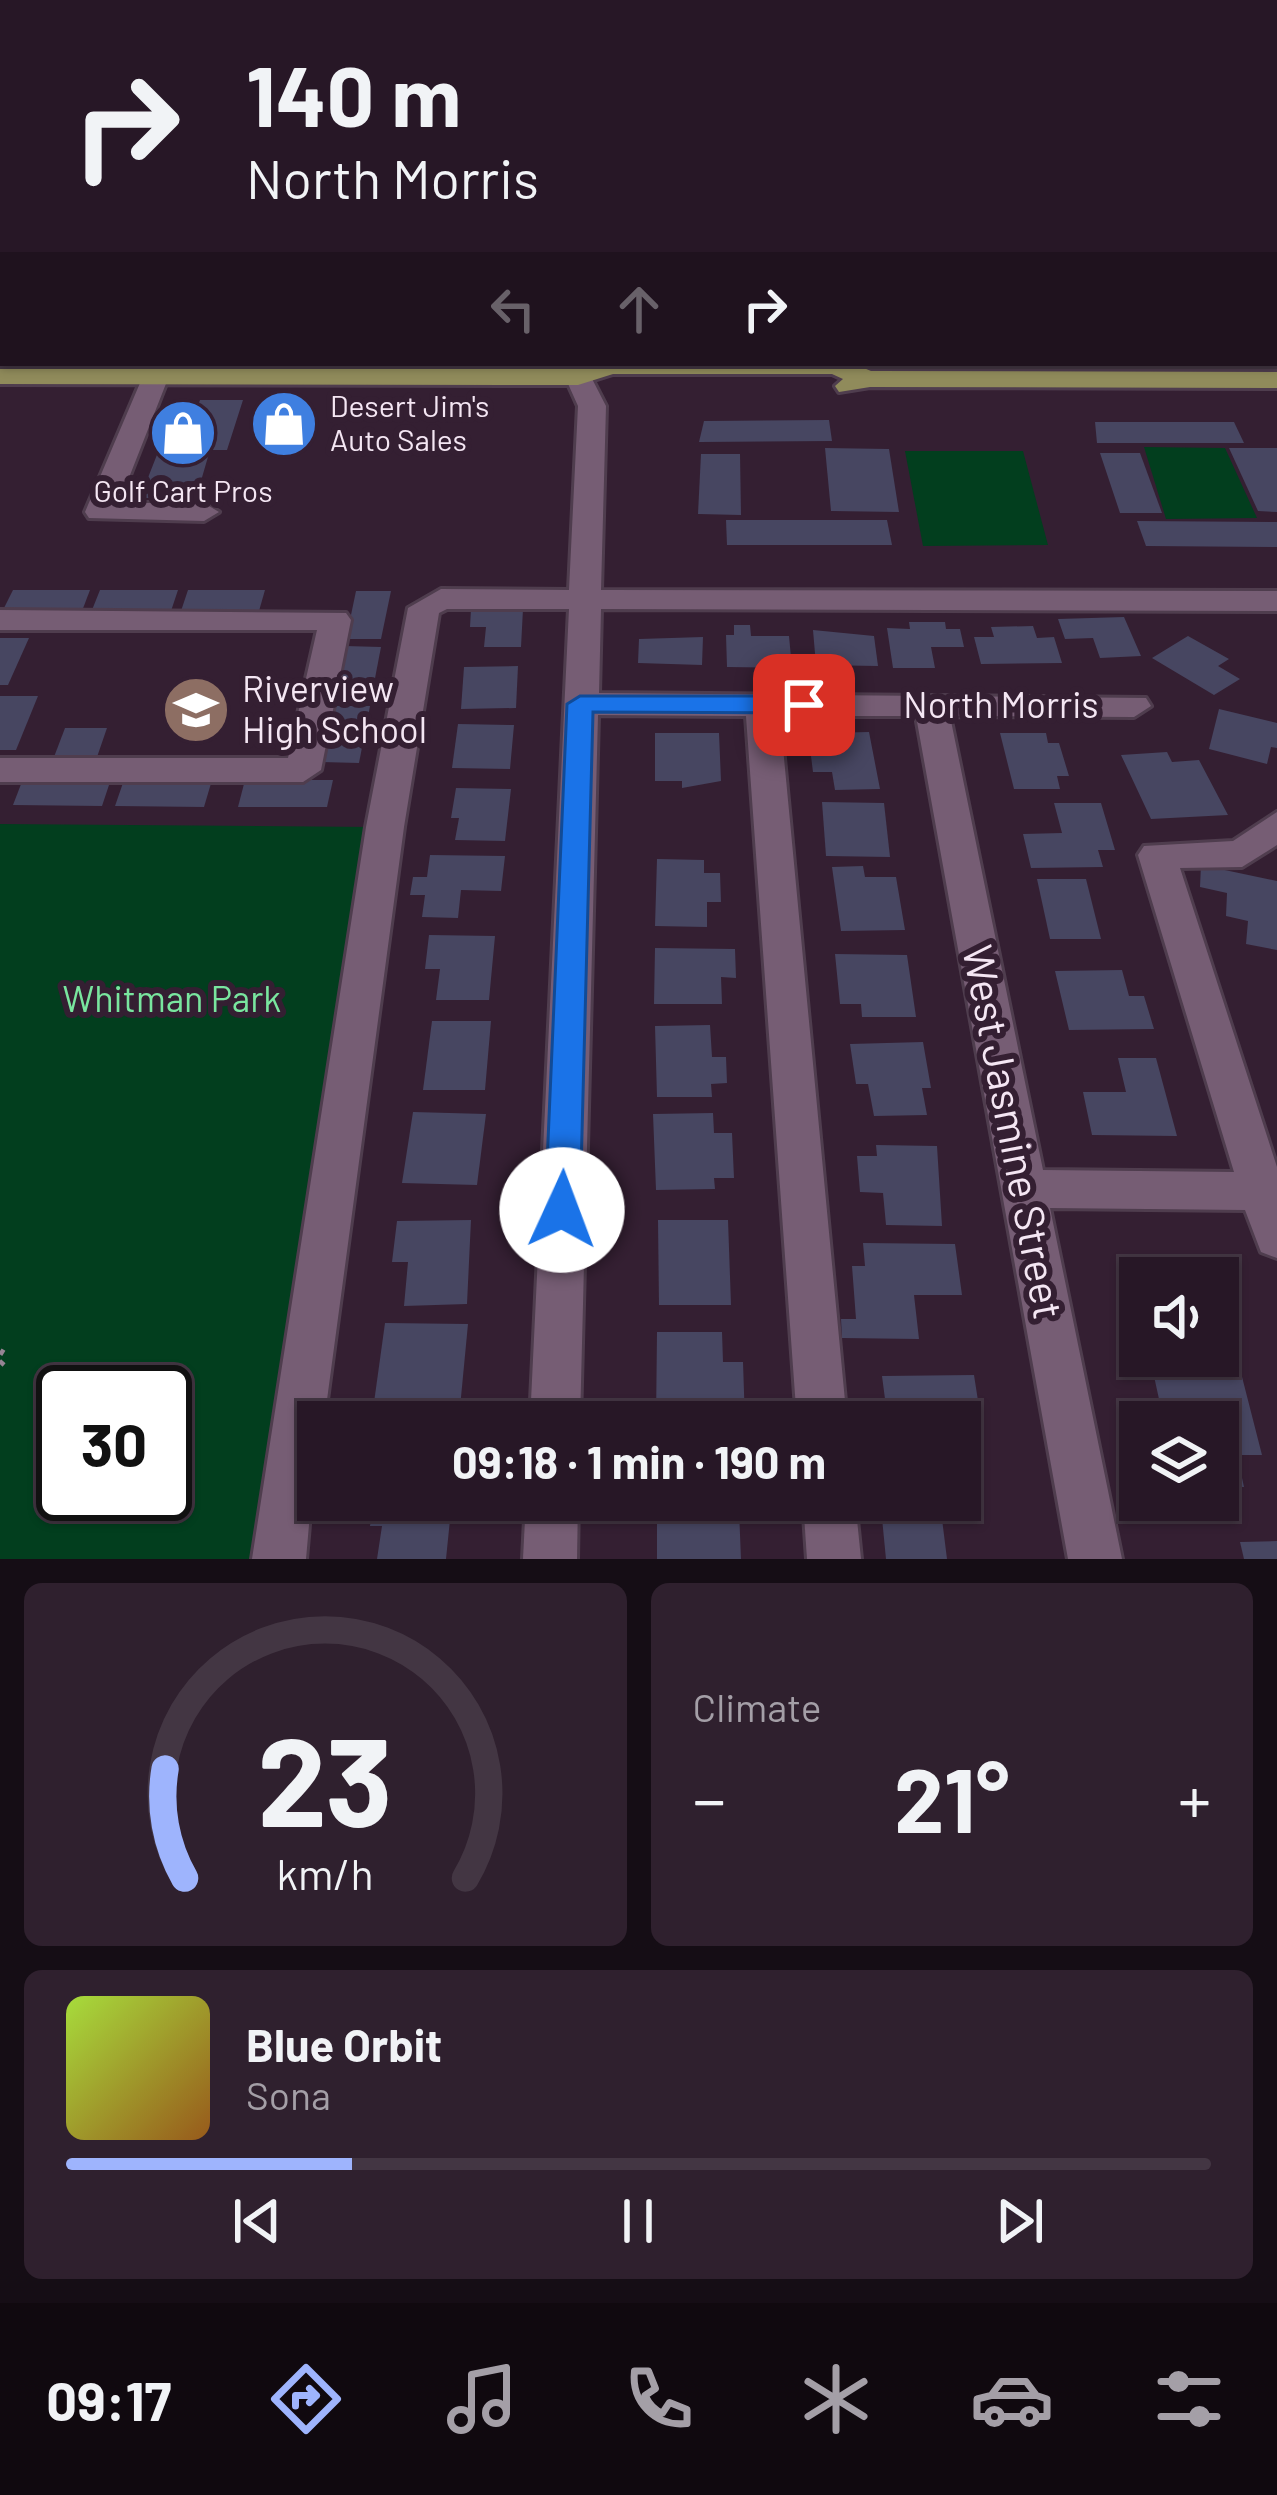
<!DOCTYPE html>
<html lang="en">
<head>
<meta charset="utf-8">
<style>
	:root { --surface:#271726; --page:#2f202e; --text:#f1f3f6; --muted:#a49fa7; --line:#433643; --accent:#9eb4fd }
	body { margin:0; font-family:Barlow,sans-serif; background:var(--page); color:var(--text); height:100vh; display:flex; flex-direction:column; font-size:45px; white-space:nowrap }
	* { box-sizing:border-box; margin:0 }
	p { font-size:39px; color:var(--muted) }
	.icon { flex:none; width:66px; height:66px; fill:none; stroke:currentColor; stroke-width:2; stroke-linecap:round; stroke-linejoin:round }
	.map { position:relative; height:1559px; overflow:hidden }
	.panel { display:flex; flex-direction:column; gap:24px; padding:24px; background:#150d15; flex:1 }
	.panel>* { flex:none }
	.guide { position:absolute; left:0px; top:0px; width:1278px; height:366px; box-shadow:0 3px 9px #0004,0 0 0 3px var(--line); background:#271726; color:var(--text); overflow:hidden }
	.buttons { position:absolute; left:1119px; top:1257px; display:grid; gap:24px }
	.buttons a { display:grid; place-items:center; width:120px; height:120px; border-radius:0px; background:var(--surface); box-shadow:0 3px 9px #0004,0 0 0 3px var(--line); font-size:60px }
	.speed { position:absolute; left:36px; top:1365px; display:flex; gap:24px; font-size:60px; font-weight:700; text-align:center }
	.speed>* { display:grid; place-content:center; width:156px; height:156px; border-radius:50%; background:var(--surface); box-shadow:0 3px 9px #0004,0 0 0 3px var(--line); line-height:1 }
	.speed .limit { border:6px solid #111; border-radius:18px; background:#fff; color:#111 }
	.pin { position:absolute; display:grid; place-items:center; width:102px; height:102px; color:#fff; margin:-51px; border-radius:24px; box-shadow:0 6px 18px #0006 }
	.me { position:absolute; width:132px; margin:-66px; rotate:2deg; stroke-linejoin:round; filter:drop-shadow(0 0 9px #0008) }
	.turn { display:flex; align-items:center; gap:42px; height:252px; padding:0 48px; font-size:54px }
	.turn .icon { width:156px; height:156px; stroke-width:2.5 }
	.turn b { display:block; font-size:84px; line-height:102px }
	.lanes { display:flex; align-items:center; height:114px; padding:0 48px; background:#0003; justify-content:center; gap:60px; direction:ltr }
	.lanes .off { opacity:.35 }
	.big { font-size:90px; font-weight:700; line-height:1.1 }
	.panel .card { flex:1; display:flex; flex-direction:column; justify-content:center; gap:18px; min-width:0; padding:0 42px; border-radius:18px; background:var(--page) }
	.panel .dial { align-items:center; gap:0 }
	.dial svg { height:312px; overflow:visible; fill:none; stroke:var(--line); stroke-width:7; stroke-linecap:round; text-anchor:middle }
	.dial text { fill:var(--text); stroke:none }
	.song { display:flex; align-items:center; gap:36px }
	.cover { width:144px; height:144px; border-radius:18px; background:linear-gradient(135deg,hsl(80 70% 55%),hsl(30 70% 35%)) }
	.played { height:12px; border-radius:6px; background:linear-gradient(90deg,var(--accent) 25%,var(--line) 25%) }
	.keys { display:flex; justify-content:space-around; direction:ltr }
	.heat { display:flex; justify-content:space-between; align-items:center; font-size:66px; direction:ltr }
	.panel .tiles { flex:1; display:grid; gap:24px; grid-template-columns:1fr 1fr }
	.card:last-child { grid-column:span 2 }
	.trip { position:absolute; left:297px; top:1401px; width:684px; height:120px; border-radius:0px; background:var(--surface); box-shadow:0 3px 9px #0004,0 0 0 3px var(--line); font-weight:700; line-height:120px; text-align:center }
	.menu { display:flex; height:192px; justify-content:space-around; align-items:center; background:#10090f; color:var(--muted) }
	.menu .icon { width:84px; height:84px }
	.menu .current { color:var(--accent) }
	.menu b { font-size:54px; color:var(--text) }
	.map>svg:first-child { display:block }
</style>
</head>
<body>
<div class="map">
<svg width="1277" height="1559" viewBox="0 0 1277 1559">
	<rect width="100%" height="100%" fill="#341f32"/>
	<!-- green -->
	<g fill="#023e1e" fill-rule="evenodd">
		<path d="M1144,447l81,1 32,70 -91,1z"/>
		<path d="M905,451h118l25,94 -125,1z"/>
		<path d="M0,824l373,3 -114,732h-259zM63,1392h102v102h-102z"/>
	</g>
	<!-- building -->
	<g fill="#474661">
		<path d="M200,400h43l-16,50h-17l-14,48h-56l33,-84h22z"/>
		<path d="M264,417h44l-4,14h-45z"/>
		<path d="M829,420l3,21 -133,1 5,-21z"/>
		<path d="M1095,422h139l10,21h-147z"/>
		<path d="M273,434h29l-4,15h-30z"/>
		<path d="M825,448l64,1 10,63 -68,-1z"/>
		<path d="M1229,448h48v64l-19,-1z"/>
		<path d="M1100,453h40l22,60h-42z"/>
		<path d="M701,454h39l1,61 -43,-1z"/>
		<path d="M726,520h161l5,25h-165z"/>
		<path d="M1137,521l140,1v25l-131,-1z"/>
		<path d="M13,590h77l-8,21 -79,-1z"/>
		<path d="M100,590h78l-7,21 -79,-1z"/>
		<path d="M188,590h77l-6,21h-78z"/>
		<path d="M356,591h35l-10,48h-35z"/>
		<path d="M471,609h52l-2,38h-37l2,-20h-16z"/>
		<path d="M1124,617l17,39 -41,2 -7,-20 -28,1 -7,-20z"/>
		<path d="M909,622h36l1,7h14l4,18h-33l4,21h-42l-6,-40 23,1z"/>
		<path d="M734,625h16l1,11h38l3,32 -65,-1 -1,-32h8z"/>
		<path d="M1033,626l4,12 17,-1 8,26 -81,1 -7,-27h20l-3,-10z"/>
		<path d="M813,630l61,6 4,30 -62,-1z"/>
		<path d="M1188,636l41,23 -11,7 22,13 -26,16 -62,-37z"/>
		<path d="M703,637l-1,28 -64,-2 1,-24z"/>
		<path d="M0,638h29l-21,47h-8z"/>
		<path d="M345,646l36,1 -10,52 -37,-1z"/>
		<path d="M518,666l-2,42 -55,1 3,-42z"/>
		<path d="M0,696h38l-22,54h-16z"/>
		<path d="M333,706h37l-11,57 -38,-1z"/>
		<path d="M1219,709l58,14v25l-6,-1 -4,17 -58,-15z"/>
		<path d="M458,724l56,1 -4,44 -58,-1z"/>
		<path d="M65,728h42l-10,29h-43z"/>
		<path d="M869,732l11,57 -45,1 -3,-18h-19l-2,-16h19l-4,-23z"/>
		<path d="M655,733h64l2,48 -39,7v-7h-27z"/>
		<path d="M1000,733h46l2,10h11l10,33h-12l3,13h-46z"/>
		<path d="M1167,752l5,10 27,-2 29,55 -77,4 -30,-64z"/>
		<path d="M23,779h88l-9,27 -89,-1z"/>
		<path d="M124,780h88l-8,27 -89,-1z"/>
		<path d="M245,780h88l-6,27h-89z"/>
		<path d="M456,788l55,1 -6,52 -50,-1 4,-22h-8z"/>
		<path d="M822,802l62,1 6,54 -64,-1z"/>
		<path d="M1054,803h47l14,47h-17l5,17 -72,1 -8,-34 39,-1z"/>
		<path d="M430,855l75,1 -4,35 -40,-1 -3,28 -36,-1 3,-22h-15l3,-18h14z"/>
		<path d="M657,859l47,1v13h16l1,29h-14v25l-52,-1z"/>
		<path d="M1201,865l76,16v69l-31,-6 2,-23 -22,-5 1,-23 -27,-6z"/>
		<path d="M863,866l2,11h31l9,53 -64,1 -9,-64z"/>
		<path d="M1037,879h49l15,60h-51z"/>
		<path d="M429,935l66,1 -6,64h-53l4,-31h-15z"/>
		<path d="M655,948l80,1 1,29 -15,-1 1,27h-68z"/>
		<path d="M835,954l72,1 9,62h-54l-1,-13h-21z"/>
		<path d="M1122,970l7,26h15l10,33 -85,1 -14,-59z"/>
		<path d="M432,1021h59l-6,69h-62z"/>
		<path d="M710,1025l2,32h14l1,26 -16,1 1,13h-55l-2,-71z"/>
		<path d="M923,1042l8,46h-9l5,27 -53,1 -6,-32h-12l-6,-40z"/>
		<path d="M1118,1058h38l21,78 -85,-1 -9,-43h43z"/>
		<path d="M413,1112l73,2 -9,71 -75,-2z"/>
		<path d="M713,1113l1,20h18l2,45h-20l1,11 -59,1 -3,-76z"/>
		<path d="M876,1145l61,1 5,80 -56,-1 -3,-32 -23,-1 -3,-36h20z"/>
		<path d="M471,1220l-4,84 -63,2 4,-44h-16l5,-41z"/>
		<path d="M658,1220h70l3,85h-72z"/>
		<path d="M863,1243l92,1 7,51h-48l5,44 -77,-1 -1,-19h15l-4,-53h13z"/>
		<path d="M1198,1258l6,20h-64l-2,51 -17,-69z"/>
		<path d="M385,1323l83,1 -9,94 -87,-1z"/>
		<path d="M657,1332h65l1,30h20l2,60h-89z"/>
		<path d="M1152,1367l88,2 22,86h-25l7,32 -26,-1v-64h-54z"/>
		<path d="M974,1375l9,58h-11l7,43h-19v-54h-72l-6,-46z"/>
		<path d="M374,1500h78l-6,59h-69l5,-33h-12z"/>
		<path d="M657,1500h70v10h12l2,49h-84z"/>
		<path d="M882,1518l60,1 5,40h-61z"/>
		<path d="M1277,1541v18h-33l-4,-17z"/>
	</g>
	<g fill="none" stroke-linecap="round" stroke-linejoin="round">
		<!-- minor casing -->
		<g stroke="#4f3d4e" stroke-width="6">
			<g id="minor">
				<rect x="426" y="0" width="18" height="3"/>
				<path d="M762,0h30l2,3h-30z"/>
				<path d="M959,0h18l1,3h-18z"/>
				<path d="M1105,0h18l2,3h-18z"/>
				<path d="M1253,0h19l2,3h-19z"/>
				<rect x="1275" y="39" width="2" height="12"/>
				<path d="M3,67v15l-3,1v-15z"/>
				<rect x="0" y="152" width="3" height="14"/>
				<rect x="0" y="196" width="3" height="14"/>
				<path d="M156,368l13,8 -50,127h85l15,9 -15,9 -115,-3 -4,-6 58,-136z"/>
				<path d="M578,369l10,2 18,35 -5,184 676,1v20l-676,-2 -2,84 547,5 5,8 -17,11 -184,-1 93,454 191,2 -96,-317 6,-9 89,-5 44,-29v33l-35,22 -62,1 97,299v91l-16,-6 -16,-42 -195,-2 72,351h-54l-152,-843h-136l67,706h-50l-51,-706 -148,-1 -18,707h-50l39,-813h-122l-8,4 -35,214 -80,595h-6l-12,137h-54l114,-732 42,-219 33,-19 128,1 9,-184 -13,-29z"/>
				<path d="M0,610l346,3 5,7 -30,150 -18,12h-303v-24h288l29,-128h-317z"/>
				<path d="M526,1500h52l-1,59h-54z"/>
				<path d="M803,1500h52l6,59h-54z"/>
			</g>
		</g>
		<!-- major casing -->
		<g stroke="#4f3d4e" stroke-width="6">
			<path id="major" d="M593,363h259l19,8 406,1v16l-407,-1 -31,5 -4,-6 8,-7 -11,-5h-219l-35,11 -578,-1v-16l575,1z"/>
		</g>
		<!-- path-far1 -->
		<path stroke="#968494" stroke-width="3" stroke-dasharray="1.5 6" stroke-linecap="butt" d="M632,0l13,3"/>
		<!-- path -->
		<path stroke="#968494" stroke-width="6" stroke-dasharray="4.5 12" stroke-linecap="butt" d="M0,1351l8,5 -8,9"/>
		<!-- minor -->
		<use href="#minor" fill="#765d74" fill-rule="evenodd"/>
		<!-- major -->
		<use href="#major" fill="#908b5b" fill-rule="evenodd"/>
	</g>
	<!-- route -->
	<path fill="#1a73e8" stroke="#114b97" stroke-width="3" d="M580,696h224l13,9 -13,8 -211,-1 -13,498 -5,11 -13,4 -12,-4 -5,-11 22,-506z"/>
	<!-- icons -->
	<defs>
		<g id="shop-disc" transform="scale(3.45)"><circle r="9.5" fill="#3f7fe0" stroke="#341f32"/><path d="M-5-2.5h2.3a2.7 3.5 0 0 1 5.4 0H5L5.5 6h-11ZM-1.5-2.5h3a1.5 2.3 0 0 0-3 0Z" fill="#fff"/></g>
		<g id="school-disc" transform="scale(3.45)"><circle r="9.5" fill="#8d6e63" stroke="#341f32"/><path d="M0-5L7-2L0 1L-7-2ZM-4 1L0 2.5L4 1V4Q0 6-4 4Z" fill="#fff"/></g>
	</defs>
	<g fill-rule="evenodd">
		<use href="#shop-disc" x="284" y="424"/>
		<use href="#shop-disc" x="183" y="433"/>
		<use href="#school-disc" x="196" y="710"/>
	</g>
	<g text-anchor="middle" stroke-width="12" stroke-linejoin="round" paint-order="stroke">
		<!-- far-poi labels -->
		<g font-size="30" fill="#f4e6f3" stroke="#341f32" text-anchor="start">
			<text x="330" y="417">Desert Jim's<tspan x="330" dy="34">Auto Sales</tspan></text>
			<text x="183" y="502" text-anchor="middle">Golf Cart Pros</text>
		</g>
		<!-- poi labels -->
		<g font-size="36" fill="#f4e6f3" stroke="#341f32" text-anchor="start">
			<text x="242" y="702">Riverview<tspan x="242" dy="41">High School</tspan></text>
		</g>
		<!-- street labels -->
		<g font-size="36" fill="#f4e6f3" stroke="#341f32">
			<text x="1001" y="718">North Morris</text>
		</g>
		<!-- park labels -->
		<g font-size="36" fill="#79e69f" stroke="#341f32">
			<text x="172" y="1012">Whitman Park</text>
		</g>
		<!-- near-street labels -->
		<g font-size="42" fill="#f4e6f3" stroke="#341f32">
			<text transform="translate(1013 1132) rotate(79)" y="15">West Jasmine Street</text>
		</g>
	</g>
</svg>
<div class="buttons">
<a><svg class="icon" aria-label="sound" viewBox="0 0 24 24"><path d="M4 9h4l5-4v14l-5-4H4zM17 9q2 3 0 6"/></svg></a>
<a><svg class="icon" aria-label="layers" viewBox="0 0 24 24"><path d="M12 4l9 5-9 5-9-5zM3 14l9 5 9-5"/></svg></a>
</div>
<div class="speed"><div class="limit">30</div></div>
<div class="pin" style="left:804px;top:705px;background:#d93025"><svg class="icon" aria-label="arrive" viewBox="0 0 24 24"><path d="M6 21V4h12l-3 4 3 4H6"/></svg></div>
<svg class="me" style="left:562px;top:1210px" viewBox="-20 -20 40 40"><circle r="19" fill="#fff"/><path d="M0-13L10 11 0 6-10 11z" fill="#1a73e8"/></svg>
<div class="trip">09:18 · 1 min · 190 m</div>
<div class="guide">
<div class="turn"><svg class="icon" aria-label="right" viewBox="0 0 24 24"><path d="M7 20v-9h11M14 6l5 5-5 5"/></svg><div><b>140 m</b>North Morris</div></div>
<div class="lanes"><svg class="icon off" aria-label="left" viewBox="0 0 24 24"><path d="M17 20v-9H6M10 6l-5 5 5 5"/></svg><svg class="icon off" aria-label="ahead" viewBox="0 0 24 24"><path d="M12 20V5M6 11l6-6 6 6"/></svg><svg class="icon" aria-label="right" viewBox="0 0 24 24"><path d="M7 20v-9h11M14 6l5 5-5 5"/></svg></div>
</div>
</div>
<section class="panel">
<div class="tiles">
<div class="card dial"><svg viewBox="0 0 100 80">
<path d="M14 69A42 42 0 1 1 86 69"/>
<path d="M14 69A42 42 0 0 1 9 41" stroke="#9eb4fd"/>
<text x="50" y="56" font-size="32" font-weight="700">23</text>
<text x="50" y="72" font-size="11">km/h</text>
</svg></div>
<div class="card"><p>Climate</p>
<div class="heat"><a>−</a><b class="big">21°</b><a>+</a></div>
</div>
<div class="card">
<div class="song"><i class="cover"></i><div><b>Blue Orbit</b><p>Sona</p></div></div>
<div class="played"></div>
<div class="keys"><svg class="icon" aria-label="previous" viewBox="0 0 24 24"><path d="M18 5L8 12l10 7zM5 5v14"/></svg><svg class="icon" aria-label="pause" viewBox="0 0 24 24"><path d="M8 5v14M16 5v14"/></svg><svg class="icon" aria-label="next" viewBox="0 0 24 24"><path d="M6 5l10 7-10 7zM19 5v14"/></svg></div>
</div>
</div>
</section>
<nav class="menu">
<b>09:17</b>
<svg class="icon current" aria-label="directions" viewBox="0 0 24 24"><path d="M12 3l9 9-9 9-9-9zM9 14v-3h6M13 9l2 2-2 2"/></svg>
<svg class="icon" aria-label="music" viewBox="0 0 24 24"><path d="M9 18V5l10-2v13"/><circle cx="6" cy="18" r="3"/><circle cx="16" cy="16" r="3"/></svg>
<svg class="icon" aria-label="phone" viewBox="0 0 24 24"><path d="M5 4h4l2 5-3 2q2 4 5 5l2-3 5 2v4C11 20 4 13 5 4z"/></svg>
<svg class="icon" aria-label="climate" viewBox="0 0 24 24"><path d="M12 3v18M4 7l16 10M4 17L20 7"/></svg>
<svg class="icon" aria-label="car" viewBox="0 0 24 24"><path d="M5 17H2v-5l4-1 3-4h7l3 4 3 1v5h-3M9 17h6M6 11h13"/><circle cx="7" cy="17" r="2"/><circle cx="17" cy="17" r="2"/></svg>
<svg class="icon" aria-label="filters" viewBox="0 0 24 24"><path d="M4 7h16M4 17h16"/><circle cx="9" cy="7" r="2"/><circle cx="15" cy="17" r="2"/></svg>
</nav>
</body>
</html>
